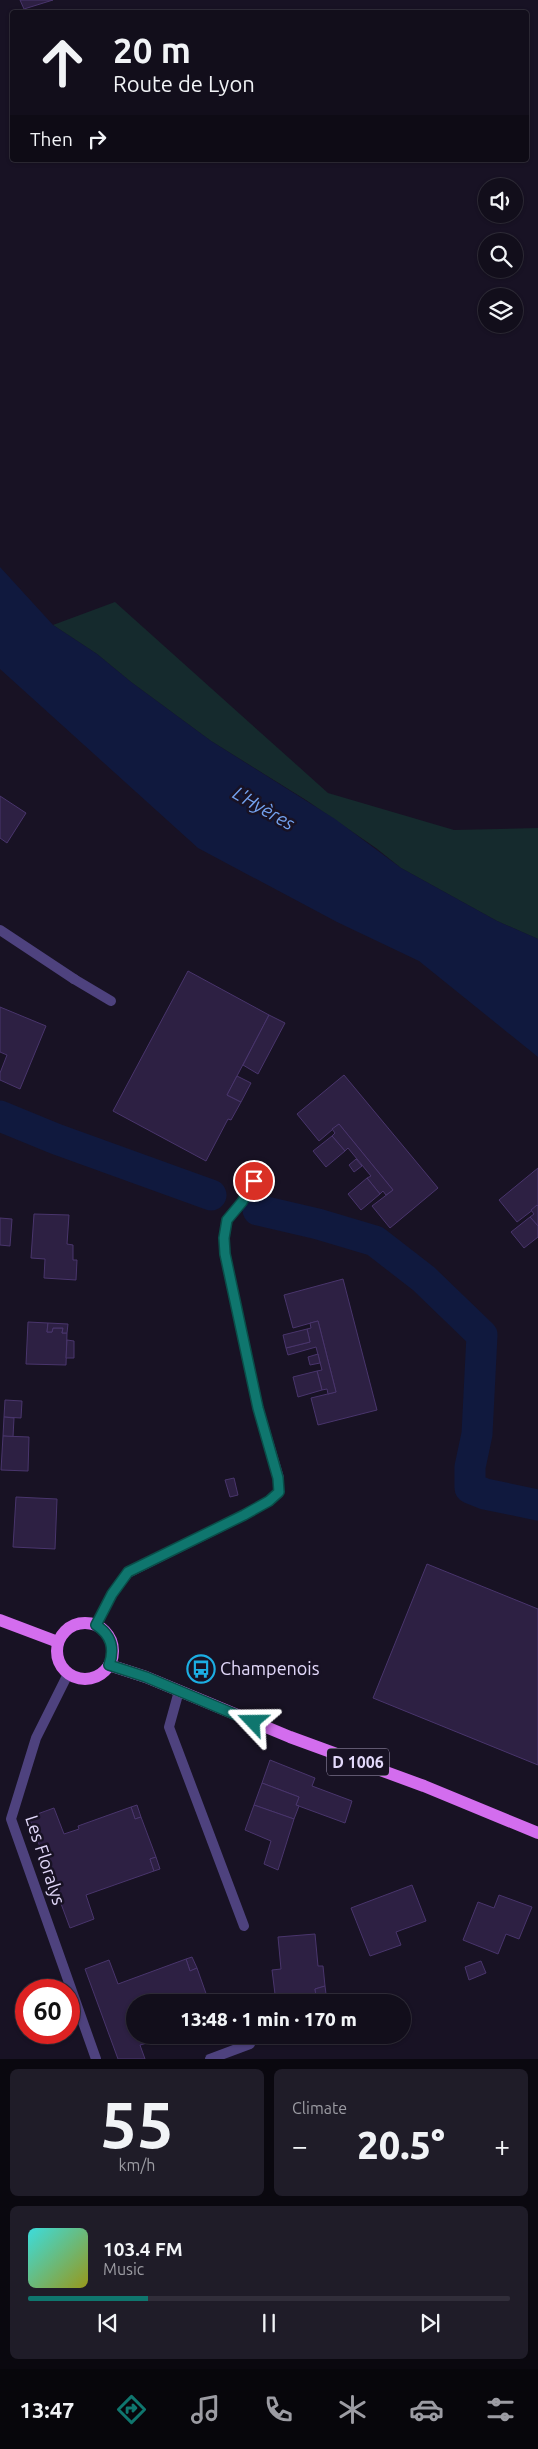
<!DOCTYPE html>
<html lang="en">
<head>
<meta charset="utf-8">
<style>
	:root { --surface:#120e1b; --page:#1f1c28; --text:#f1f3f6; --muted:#9c9ca3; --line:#312e3a; --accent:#0f766e }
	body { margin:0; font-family:Ubuntu,sans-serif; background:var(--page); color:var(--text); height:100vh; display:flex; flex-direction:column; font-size:19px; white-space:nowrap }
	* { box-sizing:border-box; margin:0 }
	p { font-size:16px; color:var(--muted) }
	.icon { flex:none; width:28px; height:28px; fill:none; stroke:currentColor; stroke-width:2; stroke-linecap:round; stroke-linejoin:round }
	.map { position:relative; height:2059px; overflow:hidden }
	.sheet { display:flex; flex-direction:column; gap:10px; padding:10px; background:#0a080f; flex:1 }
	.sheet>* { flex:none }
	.hud { position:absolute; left:10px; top:10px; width:519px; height:152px; border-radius:5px; box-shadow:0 1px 4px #0004,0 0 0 1px var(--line); background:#120e1b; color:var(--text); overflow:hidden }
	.buttons { position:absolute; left:478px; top:178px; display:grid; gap:10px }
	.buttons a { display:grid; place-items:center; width:45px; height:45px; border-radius:50%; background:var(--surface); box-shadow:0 1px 4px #0004,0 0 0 1px var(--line); font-size:25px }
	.speed { position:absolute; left:15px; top:1979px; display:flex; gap:10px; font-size:25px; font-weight:700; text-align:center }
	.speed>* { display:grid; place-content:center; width:65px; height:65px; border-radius:50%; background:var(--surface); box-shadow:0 1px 4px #0004,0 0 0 1px var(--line); line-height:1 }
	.speed .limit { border:8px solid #d22; background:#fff; color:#111 }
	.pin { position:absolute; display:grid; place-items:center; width:42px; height:42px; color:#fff; margin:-21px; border:2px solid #fff; border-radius:50%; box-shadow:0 1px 5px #0007 }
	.me { position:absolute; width:55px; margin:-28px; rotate:293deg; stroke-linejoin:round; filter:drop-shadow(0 0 4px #0008) }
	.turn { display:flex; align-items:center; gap:18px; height:105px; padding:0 20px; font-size:22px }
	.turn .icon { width:65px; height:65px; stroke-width:2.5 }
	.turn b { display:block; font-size:35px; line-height:42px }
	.then { display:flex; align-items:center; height:48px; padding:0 20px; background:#0003; gap:10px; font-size:19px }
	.big { font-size:38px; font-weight:800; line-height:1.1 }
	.sheet .card { flex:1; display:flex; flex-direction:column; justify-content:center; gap:8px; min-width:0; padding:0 18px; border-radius:8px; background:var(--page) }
	.sheet .dial { align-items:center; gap:0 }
	.dial b { font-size:65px; line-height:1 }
	.song { display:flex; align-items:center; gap:15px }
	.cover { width:60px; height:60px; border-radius:8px; background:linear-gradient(135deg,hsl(180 70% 55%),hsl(60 70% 35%)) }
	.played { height:5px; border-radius:2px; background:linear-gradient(90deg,var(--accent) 25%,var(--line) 25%) }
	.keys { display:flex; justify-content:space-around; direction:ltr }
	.heat { display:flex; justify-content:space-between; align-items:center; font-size:28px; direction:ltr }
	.sheet .tiles { flex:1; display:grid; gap:10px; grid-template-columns:1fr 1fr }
	.card:last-child { grid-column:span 2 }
	.trip { position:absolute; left:126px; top:1994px; width:285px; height:50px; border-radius:25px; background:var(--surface); box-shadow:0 1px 4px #0004,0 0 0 1px var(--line); font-weight:800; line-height:50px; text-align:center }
	.tab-bar { display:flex; height:80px; justify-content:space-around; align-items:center; background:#07060b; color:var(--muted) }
	.tab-bar .icon { width:35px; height:35px }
	.tab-bar .current { color:var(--accent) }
	.tab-bar b { font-size:22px; color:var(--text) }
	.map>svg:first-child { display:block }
</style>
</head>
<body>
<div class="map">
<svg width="538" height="2059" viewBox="0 0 538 2059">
	<rect width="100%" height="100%" fill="#181224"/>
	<!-- green -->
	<path fill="#152a2d" d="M115,602l213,191 126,37 84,-2v111l-41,-18 -96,-53 -25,-20 -70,-48 -95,-59 -80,-59 -34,-28 -44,-29z"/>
	<!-- water -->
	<path fill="#10193e" d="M0,567l53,58 44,29 34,28 80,59 124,78 66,49 96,53 41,18v118l-119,-96 -82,-39 -139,-74 -198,-179z"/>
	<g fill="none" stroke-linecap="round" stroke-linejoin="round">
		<!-- canal -->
		<g stroke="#10193e" stroke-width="31">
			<path d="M0,1116l56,23 155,56"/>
			<path d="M258,1210l60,14 57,17 49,38 58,56 -5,99 -7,33v21l15,6 53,11"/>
		</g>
	</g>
	<!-- building -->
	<g fill="#2d2043" stroke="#49356c">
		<path d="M20,0h33l-29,9z"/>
		<path d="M0,796l26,17 -19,30 -7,-5z"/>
		<path d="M188,971l81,44 -42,80 14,7 -10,18 -3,-1 -22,42 -93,-50z"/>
		<path d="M0,1007l46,19 -26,63 -20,-9v-7l7,-18 -7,-3z"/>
		<path d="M269,1015l16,8 -27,51 -15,-9z"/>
		<path d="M344,1075l94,113 -48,40 -18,-22 21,-16 -54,-66 -20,17 -22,-27z"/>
		<path d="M237,1076l14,7 -10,19 -14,-7z"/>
		<path d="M339,1124l54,66 -7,5 -3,-4 -3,3 -13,-16 4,-2 -23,-28 -3,3 -13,-15 3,-3 -3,-4z"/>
		<path d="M332,1136l13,15 -19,16 -13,-16z"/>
		<path d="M356,1159l6,7 -8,6 -5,-7z"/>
		<path d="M538,1168v38l-21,16 -18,-22z"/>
		<path d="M367,1178l13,16 -19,16 -13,-16z"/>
		<path d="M537,1205l1,1v20l-8,-9 4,-3 -3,-4z"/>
		<path d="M34,1214l35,1 -2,29 6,1v15h4l-1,20 -32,-2 1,-19 -14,-1z"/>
		<path d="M530,1217l8,9v11l-14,11 -13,-16z"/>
		<path d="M0,1218l12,1 -2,27 -10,-1z"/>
		<path d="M343,1279l34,131 -59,15 -7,-27 25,-6 -18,-71 -25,7 -9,-33z"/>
		<path d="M318,1321l18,71 -8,2 -1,-5 -5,1 -5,-19 5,-1 -6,-23 -28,8 -2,-7 24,-6 -3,-13 4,-1 -1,-5z"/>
		<path d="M28,1322l20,1 -1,9h5l1,-4h10l-1,5h5l-1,32 -40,-1z"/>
		<path d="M48,1323l20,1 -1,9h-5l1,-5h-10l-1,4h-5z"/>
		<path d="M307,1329l3,13 -24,6 -3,-13z"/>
		<path d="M67,1340l7,1v17h-8z"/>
		<path d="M318,1354l2,9 -10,2 -2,-8z"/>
		<path d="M317,1371l5,19 -24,7 -5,-20z"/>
		<path d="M5,1400l17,1 -1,17 -17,-1z"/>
		<path d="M4,1417l10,1 -1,19 -10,-1z"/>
		<path d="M3,1436l26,1 -1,34 -27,-1z"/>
		<path d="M234,1478l4,17 -8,2 -5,-17z"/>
		<path d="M16,1497l41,2 -2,50 -42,-2z"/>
		<path d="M427,1564l111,45v156l-165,-67z"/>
		<path d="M270,1760l45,18 -3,8 40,15 -7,22 -49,-18 3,-8 -37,-14z"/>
		<path d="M262,1783l37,14 -3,8 3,1 -5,13 -40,-14z"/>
		<path d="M137,1805l4,12 -6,2 -4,-12z"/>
		<path d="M254,1805l40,14 -16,51 -14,-6 7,-23 -26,-11z"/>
		<path d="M131,1807l4,12 6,-2 15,40 -6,2 4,12 -68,24 8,24 -24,9 -41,-111 25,-9 10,26 15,-5 -1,-3z"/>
		<path d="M156,1857l4,12 -6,2 -4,-12z"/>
		<path d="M412,1885l14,36 -30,11 5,13 -31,11 -19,-48z"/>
		<path d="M499,1895l33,12 -13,32 -13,-5 -8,20 -35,-14 15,-38 16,6z"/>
		<path d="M315,1934l3,32h5l2,20 -10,3 2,13h-41l-4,-32 9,-1 -3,-32z"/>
		<path d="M192,1957l5,11 -7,3 -4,-12z"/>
		<path d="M186,1959l4,12 7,-3 12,34h-74v33h41l-36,10 5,14h-27l-33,-90 24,-9 9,24z"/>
		<path d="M481,1961l5,12 -17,7 -4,-13z"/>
		<path d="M325,1986l2,16h-10l-2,-13z"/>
	</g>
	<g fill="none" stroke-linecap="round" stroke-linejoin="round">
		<!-- service -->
		<path stroke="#4e427e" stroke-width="10" d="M74,979l37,22"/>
		<!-- minor -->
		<g stroke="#4e427e" stroke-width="10">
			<path d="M0,930l74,49"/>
			<path d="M96,1625l16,-31 16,-21 117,-58 24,-14 10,-9v-14l-21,-71 -33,-153 -1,-16 3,-18 15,-18 12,-21"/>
			<path d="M68,1674l-32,64 -25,81 85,240"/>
			<path d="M179,1691l-10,36 75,199"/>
			<path d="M210,2059l40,-15"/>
		</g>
		<!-- primary -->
		<g stroke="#d36dee" stroke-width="12">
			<path d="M0,1620l58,22"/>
			<circle cx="85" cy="1651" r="28"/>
			<path d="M109,1665l37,12 144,60 134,49 114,47"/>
		</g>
	</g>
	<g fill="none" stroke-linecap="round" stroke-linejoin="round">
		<!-- route casing -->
		<g stroke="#0a4d48" stroke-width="12">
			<path id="route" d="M253,1722l-107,-45 -37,-12c6,-17 2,-30 -13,-40l16,-31 16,-22 116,-57 25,-14 10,-9 -1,-14 -20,-70 -33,-154 -1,-16 3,-18 15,-18 12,-21"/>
		</g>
		<!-- route -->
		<use href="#route" stroke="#0f766e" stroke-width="9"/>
	</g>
	<!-- icons -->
	<defs>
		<g id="bus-ring" transform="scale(1.4375)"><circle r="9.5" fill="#181224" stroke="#1cafe4" stroke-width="1.5"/><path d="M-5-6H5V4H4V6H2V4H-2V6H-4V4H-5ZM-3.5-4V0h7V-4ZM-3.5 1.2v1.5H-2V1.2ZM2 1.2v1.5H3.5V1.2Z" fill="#1cafe4"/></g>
	</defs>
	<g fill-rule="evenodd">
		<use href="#bus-ring" x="201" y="1669"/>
	</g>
	<g text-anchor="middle" stroke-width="5" stroke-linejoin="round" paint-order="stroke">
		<!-- shield labels -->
		<rect fill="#181224" stroke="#a69dba" stroke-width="1" x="327" y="1748.5" width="62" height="27" rx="4"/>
		<g font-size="16" font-weight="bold" fill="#e3d9fb">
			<text x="358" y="1768">D 1006</text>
		</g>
		<!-- poi labels -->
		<g font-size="18" fill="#e3d9fb" stroke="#181224" text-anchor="start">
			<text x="220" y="1675">Champenois</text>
		</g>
		<!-- street labels -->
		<g font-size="18" fill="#e3d9fb" stroke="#181224">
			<text transform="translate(45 1860) rotate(72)" y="6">Les Floralys</text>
		</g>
		<!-- water labels -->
		<g font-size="19" font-style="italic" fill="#73a1ee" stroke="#181224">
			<text transform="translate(264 808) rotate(30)" y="7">L'Hyères</text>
		</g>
	</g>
</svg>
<div class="buttons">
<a><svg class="icon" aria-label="sound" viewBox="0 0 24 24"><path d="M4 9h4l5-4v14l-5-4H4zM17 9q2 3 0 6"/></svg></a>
<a><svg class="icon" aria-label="search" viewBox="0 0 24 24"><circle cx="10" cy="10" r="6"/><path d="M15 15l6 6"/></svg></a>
<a><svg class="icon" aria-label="layers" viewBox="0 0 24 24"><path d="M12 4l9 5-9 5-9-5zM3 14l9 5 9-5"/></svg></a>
</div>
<div class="speed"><div class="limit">60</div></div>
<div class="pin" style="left:254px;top:1181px;background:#d93025"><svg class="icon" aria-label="arrive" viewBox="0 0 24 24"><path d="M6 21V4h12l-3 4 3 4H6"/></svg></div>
<svg class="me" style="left:253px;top:1722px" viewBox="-20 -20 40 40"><path d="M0-17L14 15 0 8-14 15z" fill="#0f766e" stroke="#fff" stroke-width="4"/></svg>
<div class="trip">13:48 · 1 min · 170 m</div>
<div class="hud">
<div class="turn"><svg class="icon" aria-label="ahead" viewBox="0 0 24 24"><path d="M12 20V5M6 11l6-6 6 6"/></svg><div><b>20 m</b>Route de Lyon</div></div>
<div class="then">Then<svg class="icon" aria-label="right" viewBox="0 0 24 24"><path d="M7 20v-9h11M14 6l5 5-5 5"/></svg></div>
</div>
</div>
<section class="sheet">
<div class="tiles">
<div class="card dial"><b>55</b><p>km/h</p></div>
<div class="card"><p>Climate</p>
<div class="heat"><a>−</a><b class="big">20.5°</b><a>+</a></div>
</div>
<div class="card">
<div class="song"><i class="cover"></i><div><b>103.4 FM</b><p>Music</p></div></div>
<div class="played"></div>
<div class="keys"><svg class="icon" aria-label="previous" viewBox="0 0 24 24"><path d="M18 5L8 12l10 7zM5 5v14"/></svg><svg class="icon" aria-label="pause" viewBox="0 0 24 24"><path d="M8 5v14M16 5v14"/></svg><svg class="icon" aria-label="next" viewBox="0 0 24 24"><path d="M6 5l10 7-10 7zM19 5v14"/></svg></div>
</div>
</div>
</section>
<nav class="tab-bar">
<b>13:47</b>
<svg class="icon current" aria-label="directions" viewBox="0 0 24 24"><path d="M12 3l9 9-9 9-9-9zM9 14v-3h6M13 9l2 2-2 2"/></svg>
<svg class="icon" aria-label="music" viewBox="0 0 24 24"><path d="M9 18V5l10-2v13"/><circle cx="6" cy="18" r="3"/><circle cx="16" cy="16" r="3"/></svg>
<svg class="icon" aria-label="phone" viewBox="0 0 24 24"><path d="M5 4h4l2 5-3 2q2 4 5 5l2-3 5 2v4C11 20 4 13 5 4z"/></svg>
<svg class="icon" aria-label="climate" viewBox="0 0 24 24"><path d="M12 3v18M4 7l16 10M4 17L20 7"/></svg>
<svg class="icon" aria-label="car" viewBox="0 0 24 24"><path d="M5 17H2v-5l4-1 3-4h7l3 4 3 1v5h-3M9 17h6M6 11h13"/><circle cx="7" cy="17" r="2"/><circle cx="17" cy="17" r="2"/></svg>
<svg class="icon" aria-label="filters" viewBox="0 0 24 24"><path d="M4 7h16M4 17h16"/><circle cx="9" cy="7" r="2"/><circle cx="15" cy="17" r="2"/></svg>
</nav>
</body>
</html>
